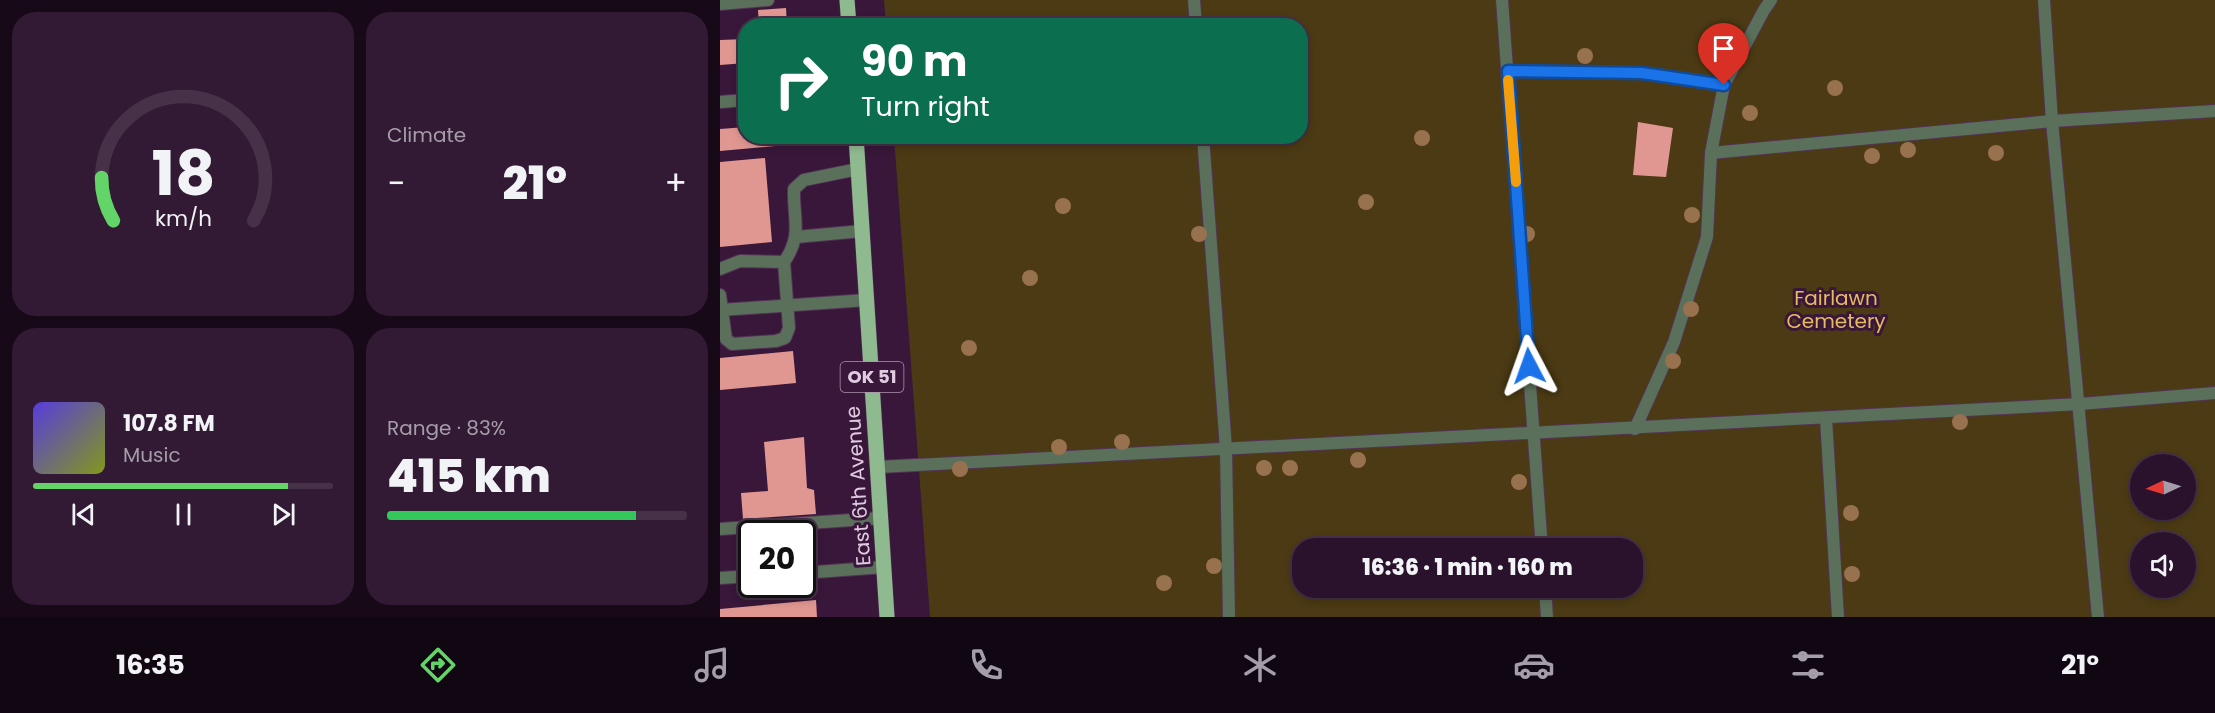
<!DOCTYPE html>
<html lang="en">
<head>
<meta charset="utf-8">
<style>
	:root { --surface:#2a112c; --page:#321a34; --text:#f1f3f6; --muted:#a59da9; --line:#463148; --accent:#63d468 }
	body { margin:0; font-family:Poppins,sans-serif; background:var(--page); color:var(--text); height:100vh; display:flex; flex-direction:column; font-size:22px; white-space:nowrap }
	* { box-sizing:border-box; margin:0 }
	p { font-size:20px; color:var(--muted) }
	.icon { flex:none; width:33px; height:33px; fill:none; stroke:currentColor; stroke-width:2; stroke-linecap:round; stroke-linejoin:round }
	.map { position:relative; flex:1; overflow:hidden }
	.sheet { display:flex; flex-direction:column; gap:12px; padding:12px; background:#170918; width:720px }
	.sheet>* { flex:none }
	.guide { position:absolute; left:18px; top:18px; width:570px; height:126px; border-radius:24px; box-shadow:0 3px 9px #0003,0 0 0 2px var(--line); background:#0b6e4f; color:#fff; overflow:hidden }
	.needle { width:39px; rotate:266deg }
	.tools { position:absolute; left:1410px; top:454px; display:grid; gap:12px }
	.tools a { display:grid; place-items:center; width:66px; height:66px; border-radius:50%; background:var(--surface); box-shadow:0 3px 9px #0003,0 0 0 2px var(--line); font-size:30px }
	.speed { position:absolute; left:18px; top:520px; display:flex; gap:12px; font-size:30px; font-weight:700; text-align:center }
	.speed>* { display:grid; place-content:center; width:78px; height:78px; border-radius:50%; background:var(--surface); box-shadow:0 3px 9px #0003,0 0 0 2px var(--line); line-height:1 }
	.speed .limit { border:3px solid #111; border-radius:9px; background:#fff; color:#111 }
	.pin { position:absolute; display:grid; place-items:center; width:51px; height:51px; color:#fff; margin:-62px -26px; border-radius:50% 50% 50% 0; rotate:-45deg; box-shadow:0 0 6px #0007 }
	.pin .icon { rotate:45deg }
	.me { position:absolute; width:66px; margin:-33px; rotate:356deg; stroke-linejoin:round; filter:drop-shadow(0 0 4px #0008) }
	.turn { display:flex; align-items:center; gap:21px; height:126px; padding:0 24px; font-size:27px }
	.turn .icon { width:78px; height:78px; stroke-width:2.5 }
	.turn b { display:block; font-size:42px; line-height:51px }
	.big { font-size:45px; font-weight:800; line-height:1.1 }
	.sheet .tile { flex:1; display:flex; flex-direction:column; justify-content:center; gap:9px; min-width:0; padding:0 21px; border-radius:24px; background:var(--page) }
	.sheet .dial { align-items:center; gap:0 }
	.dial svg { height:156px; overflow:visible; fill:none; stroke:var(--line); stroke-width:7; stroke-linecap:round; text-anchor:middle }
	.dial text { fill:var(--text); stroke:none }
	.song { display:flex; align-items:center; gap:18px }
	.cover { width:72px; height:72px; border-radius:9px; background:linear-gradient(135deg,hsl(250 70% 55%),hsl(70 70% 35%)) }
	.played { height:6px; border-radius:3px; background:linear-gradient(90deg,var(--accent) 85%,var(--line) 85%) }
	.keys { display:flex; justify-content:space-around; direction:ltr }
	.heat { display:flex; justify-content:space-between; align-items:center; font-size:33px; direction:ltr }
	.charge { height:9px; border-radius:4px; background:linear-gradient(90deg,#34c759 83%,var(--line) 0) }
	.sheet .tiles { flex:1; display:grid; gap:12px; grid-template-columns:repeat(2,1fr) }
	.trip { position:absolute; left:572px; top:538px; width:351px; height:60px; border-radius:24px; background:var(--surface); box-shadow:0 3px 9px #0003,0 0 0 2px var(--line); font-weight:800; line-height:60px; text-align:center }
	.dock { display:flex; height:96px; justify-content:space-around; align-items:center; background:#110712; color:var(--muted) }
	.dock .icon { width:42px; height:42px }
	.dock .selected { color:var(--accent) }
	.dock b { font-size:27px; color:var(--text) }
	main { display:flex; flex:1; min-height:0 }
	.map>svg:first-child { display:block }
</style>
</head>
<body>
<main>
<section class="sheet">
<div class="tiles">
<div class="tile dial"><svg viewBox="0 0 100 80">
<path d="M14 69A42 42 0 1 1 86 69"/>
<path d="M14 69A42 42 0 0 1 8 47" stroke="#63d468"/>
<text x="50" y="56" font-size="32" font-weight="700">18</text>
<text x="50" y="72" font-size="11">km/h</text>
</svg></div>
<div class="tile"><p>Climate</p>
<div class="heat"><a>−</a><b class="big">21°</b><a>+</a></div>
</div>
<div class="tile">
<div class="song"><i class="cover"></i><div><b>107.8 FM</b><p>Music</p></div></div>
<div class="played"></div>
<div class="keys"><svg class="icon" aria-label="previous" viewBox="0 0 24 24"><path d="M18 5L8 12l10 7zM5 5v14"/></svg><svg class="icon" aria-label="pause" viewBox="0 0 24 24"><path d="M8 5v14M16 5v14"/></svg><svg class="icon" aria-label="next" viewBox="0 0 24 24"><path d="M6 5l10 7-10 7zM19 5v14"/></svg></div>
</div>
<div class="tile"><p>Range · 83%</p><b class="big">415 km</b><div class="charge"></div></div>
</div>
</section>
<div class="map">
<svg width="1495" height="617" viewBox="0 0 1495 617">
	<rect width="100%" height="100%" fill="#38173a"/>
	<!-- green -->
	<path fill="#4b3a13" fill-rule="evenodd" d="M164,0h1331v617h-1285l-36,-480 406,-1v-110l-414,-1zM1420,465h46v45h-46zM1420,543h46v45h-46zM582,549h330v39h-330z"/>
	<!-- building -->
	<g fill="#e19791">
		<path d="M66,8l1,18h-28l-1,-16z"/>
		<path d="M26,39v24l-26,2v-25z"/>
		<path d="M918,122l35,6 -7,49 -33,-2z"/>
		<path d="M26,127v9h50v8l-76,7v-22z"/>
		<path d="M45,158l7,84 -52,5v-85z"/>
		<path d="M73,351l3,32 -76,7v-32z"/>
		<path d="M84,437l3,51 7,2 2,24 -73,5 -2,-26 27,-2 -4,-49z"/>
		<path d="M96,600l1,17h-97v-8z"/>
	</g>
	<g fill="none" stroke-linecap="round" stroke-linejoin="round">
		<!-- service casing -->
		<g stroke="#533455" stroke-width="14">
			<g id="service">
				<path d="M474,0l2,26"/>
				<path d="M782,0l40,549"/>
				<path d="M1324,0l8,121 46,496"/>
				<path d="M0,4l48,-4"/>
				<path d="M787,71l135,2 82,12"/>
				<path d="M0,102l26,-2"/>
				<path d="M483,136l23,313 3,168"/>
				<path d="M991,153l341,-32 163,-10"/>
				<path d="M76,237l66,-6"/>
				<path d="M64,262c19,-27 9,-43 10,-73l10,-9 54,-11"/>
				<path d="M0,269l20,-8 44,1 5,66 -4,10 -9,3 -44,3 -6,-5 -6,-44"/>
				<path d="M1106,418l12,199"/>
				<path d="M915,429l39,-87 33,-105 4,-84 13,-68 40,-75 7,-10"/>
				<path d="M158,467l1202,-63 135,-11"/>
				<path d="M0,529l161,-11"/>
				<path d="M82,573l82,-6"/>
				<path d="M0,578l32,-2"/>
				<path d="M825,588l2,29"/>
			</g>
		</g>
		<!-- minor casing -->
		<g stroke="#533455" stroke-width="14">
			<path id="minor" d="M0,310l147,-10"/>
		</g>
		<!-- primary casing -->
		<g stroke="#533455" stroke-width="16">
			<g id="primary">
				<path d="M127,0l2,26"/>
				<path d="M136,136l31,481"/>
			</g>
		</g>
		<!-- service -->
		<use href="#service" stroke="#5b705b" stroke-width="12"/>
		<!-- minor -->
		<use href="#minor" stroke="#5b705b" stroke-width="12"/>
		<!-- primary -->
		<use href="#primary" stroke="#8fba8f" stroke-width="15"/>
	</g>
	<!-- trees -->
	<g fill="#98714f">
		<circle cx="865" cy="56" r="8"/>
		<circle cx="1115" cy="88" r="8"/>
		<circle cx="1030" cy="113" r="8"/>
		<circle cx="702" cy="138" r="8"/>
		<circle cx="1188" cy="150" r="8"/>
		<circle cx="1276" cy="153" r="8"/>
		<circle cx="1152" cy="156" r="8"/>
		<circle cx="646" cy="202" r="8"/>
		<circle cx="343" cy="206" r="8"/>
		<circle cx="972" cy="215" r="8"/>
		<circle cx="479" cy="234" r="8"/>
		<circle cx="807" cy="234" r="8"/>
		<circle cx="310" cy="278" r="8"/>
		<circle cx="971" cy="309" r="8"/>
		<circle cx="249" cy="348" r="8"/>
		<circle cx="953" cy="361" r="8"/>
		<circle cx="1240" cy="422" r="8"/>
		<circle cx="402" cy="442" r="8"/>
		<circle cx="339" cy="447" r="8"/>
		<circle cx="638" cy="460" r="8"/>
		<circle cx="544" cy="468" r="8"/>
		<circle cx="570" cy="468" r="8"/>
		<circle cx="240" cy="469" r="8"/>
		<circle cx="799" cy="482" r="8"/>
		<circle cx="1131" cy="513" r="8"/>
		<circle cx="494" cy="566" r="8"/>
		<circle cx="1132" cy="574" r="8"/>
		<circle cx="444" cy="583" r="8"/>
	</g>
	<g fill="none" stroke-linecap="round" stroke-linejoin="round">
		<!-- route casing -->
		<g stroke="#114b97" stroke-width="15">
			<path id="route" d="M809,366l-21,-295 134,2 82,12"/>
		</g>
		<!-- route -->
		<use href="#route" stroke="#1a73e8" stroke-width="10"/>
		<!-- slow -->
		<path stroke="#f59e0b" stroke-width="10" d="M788,80l8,102"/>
	</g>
	<g text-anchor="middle" stroke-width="6" stroke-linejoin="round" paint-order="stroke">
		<!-- shield labels -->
		<rect fill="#38173a" stroke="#ae95af" stroke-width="1.5" x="120.5" y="362" width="63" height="30" rx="4.5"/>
		<g font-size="18" font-weight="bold" fill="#e0cbe1">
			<text x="152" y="383">OK 51</text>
		</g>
		<!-- park labels -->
		<g font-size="20" fill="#e6bb60" stroke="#38173a">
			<text x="1116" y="305">Fairlawn<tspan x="1116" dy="23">Cemetery</tspan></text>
		</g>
		<!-- street labels -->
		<g font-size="20" fill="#e0cbe1" stroke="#38173a">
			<text transform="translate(138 486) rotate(-94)" y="7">East 6th Avenue</text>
		</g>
	</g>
</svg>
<div class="tools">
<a><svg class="needle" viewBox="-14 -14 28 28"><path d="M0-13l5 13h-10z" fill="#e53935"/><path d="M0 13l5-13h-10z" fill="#a59da9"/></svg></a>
<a><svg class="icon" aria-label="sound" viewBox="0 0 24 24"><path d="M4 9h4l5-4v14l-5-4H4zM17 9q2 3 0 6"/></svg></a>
</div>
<div class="speed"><div class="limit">20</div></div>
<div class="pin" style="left:1004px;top:85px;background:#d93025"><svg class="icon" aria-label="arrive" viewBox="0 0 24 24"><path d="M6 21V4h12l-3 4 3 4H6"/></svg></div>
<svg class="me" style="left:809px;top:366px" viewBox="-20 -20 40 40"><path d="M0-17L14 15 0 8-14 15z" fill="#1a73e8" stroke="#fff" stroke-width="4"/></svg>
<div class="trip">16:36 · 1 min · 160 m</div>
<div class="guide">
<div class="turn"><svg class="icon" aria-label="right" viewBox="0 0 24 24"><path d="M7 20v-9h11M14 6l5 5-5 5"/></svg><div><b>90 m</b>Turn right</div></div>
</div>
</div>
</main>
<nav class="dock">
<b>16:35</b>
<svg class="icon selected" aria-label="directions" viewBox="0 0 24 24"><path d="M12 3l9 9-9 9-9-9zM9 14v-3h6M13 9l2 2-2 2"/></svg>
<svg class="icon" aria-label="music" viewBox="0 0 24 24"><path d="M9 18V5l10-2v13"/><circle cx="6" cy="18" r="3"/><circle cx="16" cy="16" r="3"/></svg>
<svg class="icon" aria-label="phone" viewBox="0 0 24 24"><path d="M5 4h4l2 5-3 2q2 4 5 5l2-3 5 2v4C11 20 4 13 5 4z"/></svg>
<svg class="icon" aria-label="climate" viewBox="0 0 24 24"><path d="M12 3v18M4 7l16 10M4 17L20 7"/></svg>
<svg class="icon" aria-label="car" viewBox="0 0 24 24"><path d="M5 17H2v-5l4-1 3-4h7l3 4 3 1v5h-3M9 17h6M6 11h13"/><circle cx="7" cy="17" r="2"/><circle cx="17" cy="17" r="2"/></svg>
<svg class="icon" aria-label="filters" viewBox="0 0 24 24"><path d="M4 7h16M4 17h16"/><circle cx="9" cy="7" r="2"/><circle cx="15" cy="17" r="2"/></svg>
<b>21°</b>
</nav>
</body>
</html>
